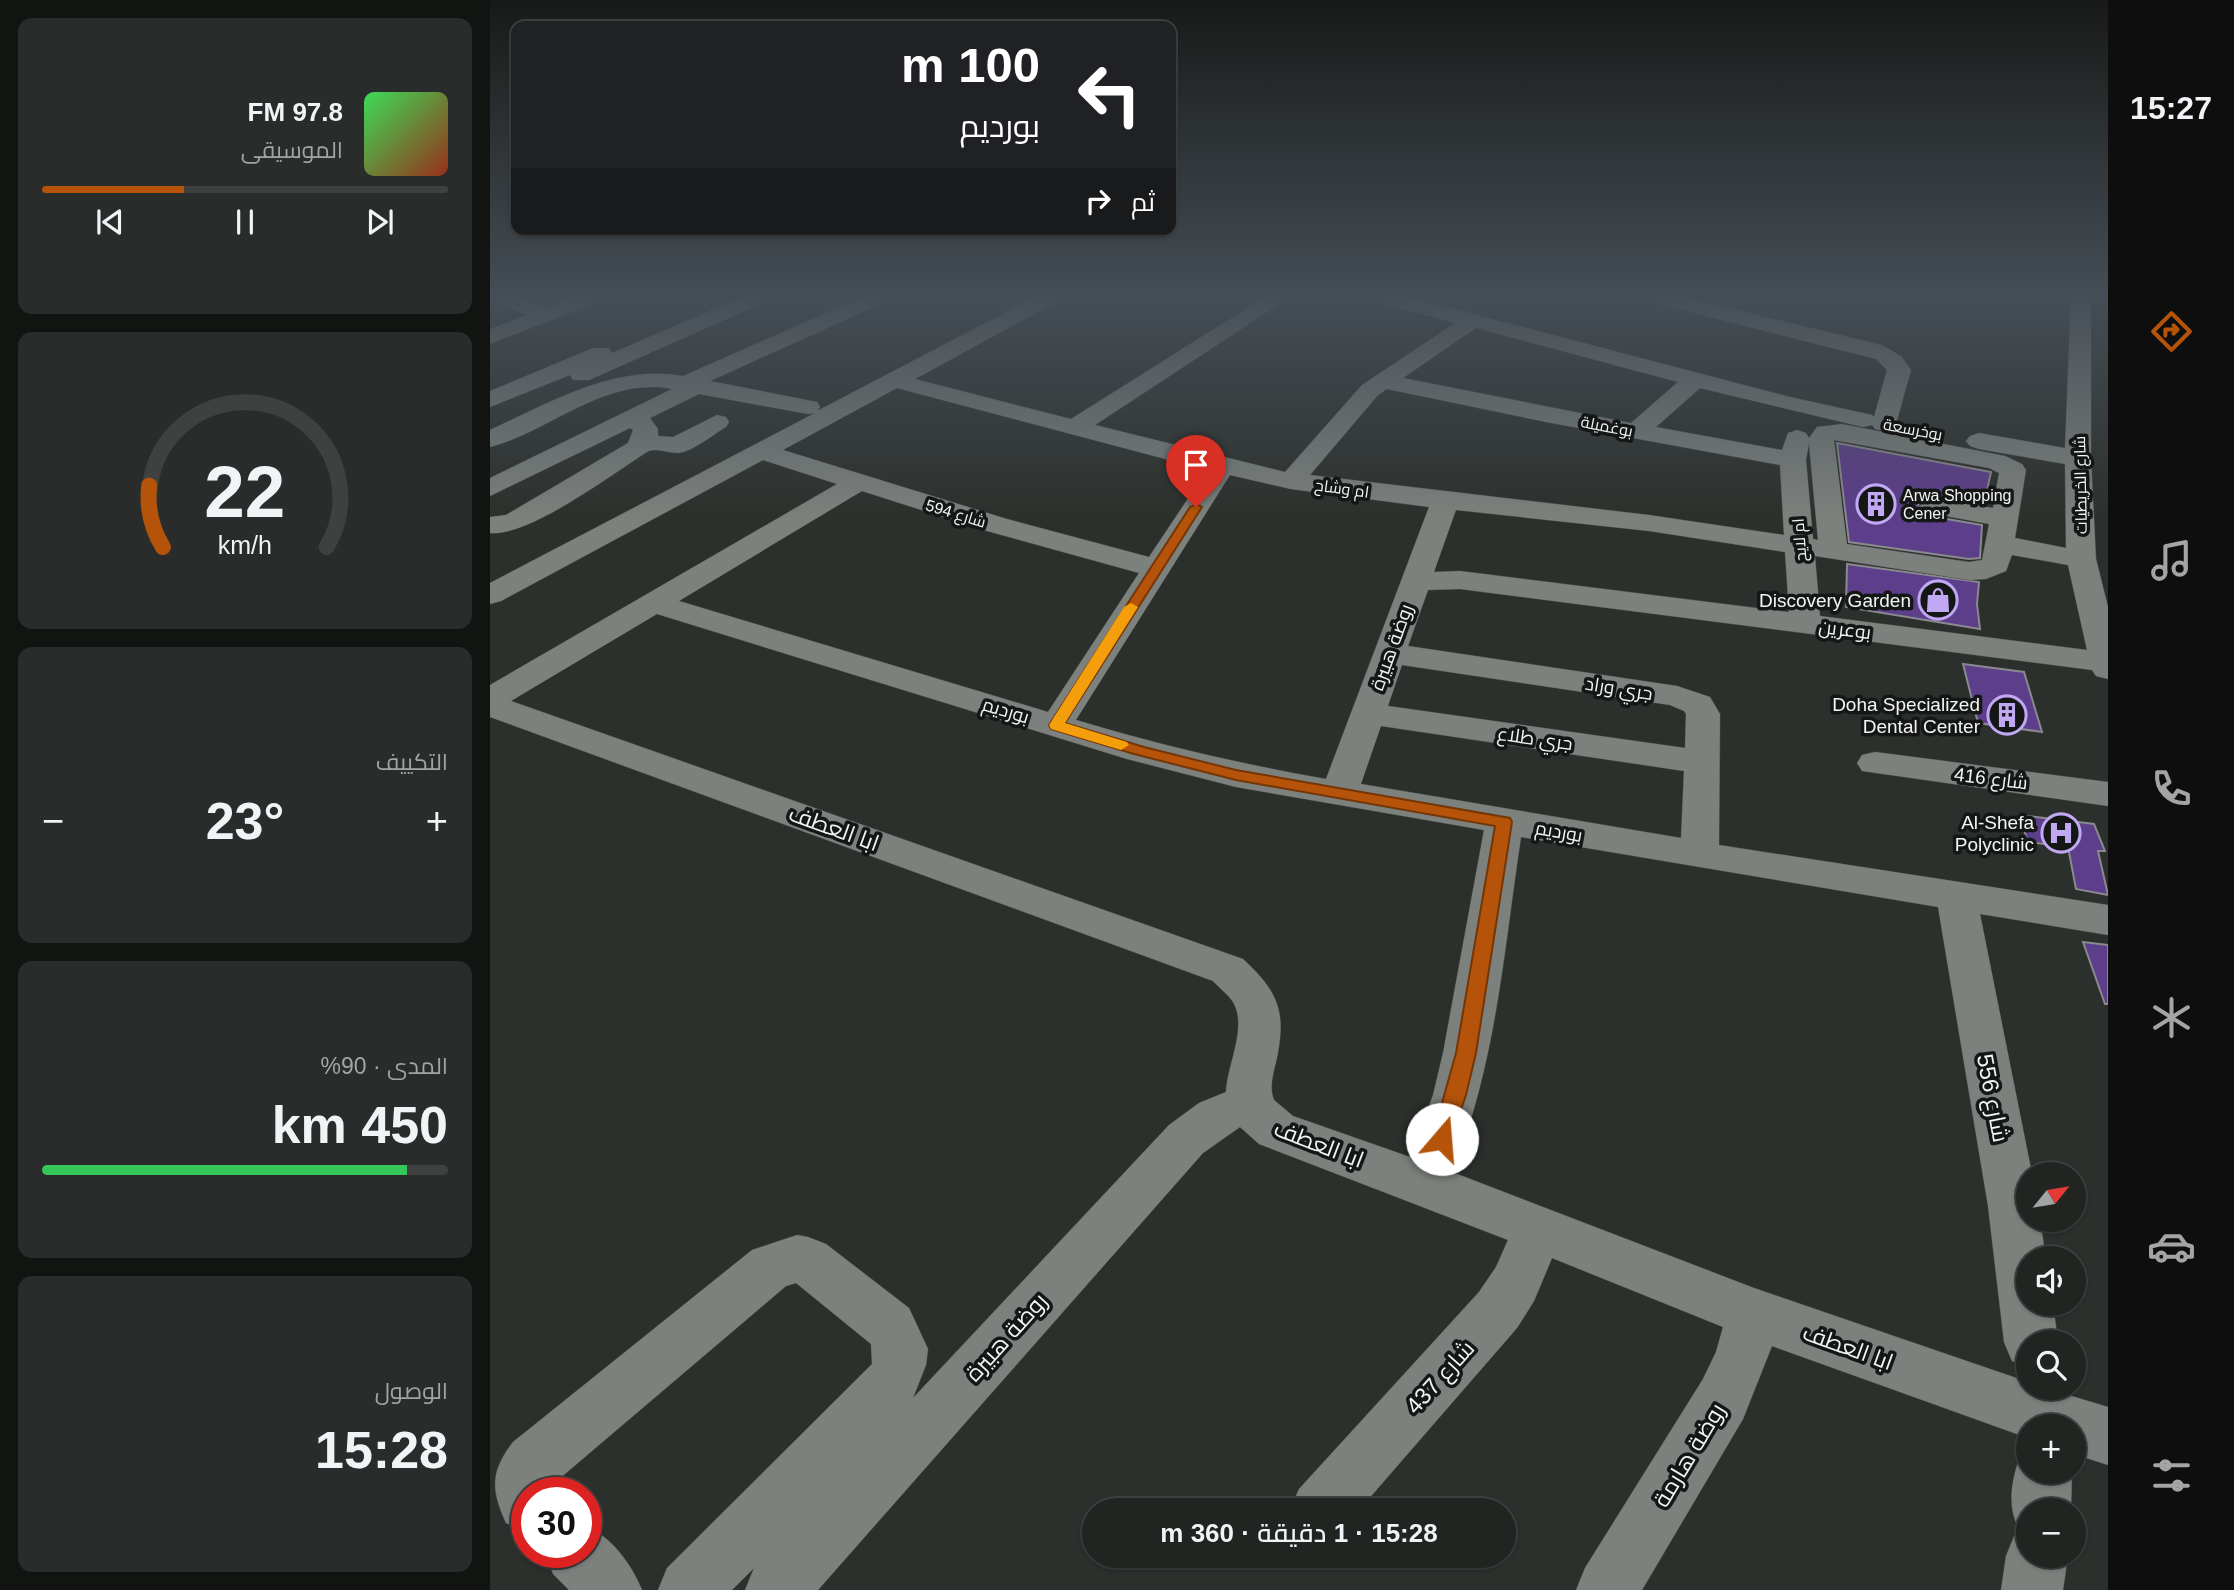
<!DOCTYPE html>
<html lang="ar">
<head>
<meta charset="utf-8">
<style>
	:root { --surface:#212421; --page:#292c2a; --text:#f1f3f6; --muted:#a2a4a5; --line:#3e413f; --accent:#b45309 }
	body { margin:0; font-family:Helvetica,Cairo,sans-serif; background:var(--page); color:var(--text); direction:rtl; height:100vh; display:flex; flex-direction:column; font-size:26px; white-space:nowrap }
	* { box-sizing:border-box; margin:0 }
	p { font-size:23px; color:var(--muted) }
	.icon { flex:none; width:38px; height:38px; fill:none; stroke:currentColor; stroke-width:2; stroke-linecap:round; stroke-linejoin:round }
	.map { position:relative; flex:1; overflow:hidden; direction:ltr }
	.side { display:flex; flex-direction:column; gap:18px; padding:18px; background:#121412; width:490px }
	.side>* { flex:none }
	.guide { position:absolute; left:21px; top:21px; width:665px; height:214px; border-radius:14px; box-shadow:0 2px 5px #0004,0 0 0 2px var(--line); direction:rtl; background:#202124; color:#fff; overflow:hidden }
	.needle { width:46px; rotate:60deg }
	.controls { position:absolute; left:1526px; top:1162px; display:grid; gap:14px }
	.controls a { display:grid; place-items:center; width:70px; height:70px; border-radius:50%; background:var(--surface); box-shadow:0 2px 5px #0004,0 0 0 2px var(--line); font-size:35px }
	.speed { position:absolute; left:21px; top:1477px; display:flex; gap:14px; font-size:35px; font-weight:700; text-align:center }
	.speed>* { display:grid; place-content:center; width:91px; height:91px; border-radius:50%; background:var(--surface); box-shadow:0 2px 5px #0004,0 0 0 2px var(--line); line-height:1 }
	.speed .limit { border:10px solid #d22; background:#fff; color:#111 }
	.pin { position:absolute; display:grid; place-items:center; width:60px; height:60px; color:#fff; margin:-72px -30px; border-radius:50% 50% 50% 0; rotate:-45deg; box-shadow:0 0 7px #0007 }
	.pin .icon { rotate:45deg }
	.me { position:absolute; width:77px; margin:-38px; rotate:18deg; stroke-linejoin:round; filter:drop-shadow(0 0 5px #0008) }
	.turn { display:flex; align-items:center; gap:24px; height:147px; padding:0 21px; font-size:32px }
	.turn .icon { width:91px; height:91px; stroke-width:2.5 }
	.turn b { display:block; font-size:49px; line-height:60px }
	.then { display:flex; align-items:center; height:66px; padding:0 21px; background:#0003; gap:14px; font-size:26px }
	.big { font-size:52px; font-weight:600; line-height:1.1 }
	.side .tile { flex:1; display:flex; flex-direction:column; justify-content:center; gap:10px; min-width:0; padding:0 24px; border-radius:14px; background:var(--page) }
	.side .dial { align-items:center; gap:0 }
	.dial svg { height:182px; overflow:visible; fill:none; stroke:var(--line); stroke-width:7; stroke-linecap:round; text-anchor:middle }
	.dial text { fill:var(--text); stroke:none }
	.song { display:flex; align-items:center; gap:21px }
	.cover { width:84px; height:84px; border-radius:10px; background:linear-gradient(135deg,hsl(130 70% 55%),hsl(10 70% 35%)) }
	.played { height:7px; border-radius:4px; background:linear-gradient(90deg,var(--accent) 35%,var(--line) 35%) }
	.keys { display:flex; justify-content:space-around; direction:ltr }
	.heat { display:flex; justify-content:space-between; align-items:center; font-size:38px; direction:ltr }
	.charge { height:10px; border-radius:5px; background:linear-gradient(90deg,#34c759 90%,var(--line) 0) }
	.trip { position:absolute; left:592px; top:1498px; width:434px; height:70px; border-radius:35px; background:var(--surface); box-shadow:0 2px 5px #0004,0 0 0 2px var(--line); font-weight:600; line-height:70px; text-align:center; direction:rtl }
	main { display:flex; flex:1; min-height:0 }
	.tab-bar { display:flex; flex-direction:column; width:126px; justify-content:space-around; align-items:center; background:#0d0e0d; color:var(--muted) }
	.tab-bar .icon { width:49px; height:49px }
	.tab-bar .on { color:var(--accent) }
	.tab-bar b { font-size:32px; color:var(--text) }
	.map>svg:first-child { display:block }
</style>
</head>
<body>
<main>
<nav class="tab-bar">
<b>15:27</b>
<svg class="icon on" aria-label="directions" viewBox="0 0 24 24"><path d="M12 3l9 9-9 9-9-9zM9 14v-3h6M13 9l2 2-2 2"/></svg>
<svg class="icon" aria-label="music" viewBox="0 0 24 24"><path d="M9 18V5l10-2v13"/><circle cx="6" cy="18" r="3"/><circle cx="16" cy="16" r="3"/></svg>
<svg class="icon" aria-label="phone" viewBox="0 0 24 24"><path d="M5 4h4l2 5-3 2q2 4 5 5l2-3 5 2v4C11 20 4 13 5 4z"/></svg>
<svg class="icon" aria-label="climate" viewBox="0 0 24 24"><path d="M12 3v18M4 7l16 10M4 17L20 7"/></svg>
<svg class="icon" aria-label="car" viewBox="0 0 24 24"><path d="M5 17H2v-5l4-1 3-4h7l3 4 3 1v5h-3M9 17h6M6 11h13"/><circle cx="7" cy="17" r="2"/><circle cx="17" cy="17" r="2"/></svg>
<svg class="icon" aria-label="filters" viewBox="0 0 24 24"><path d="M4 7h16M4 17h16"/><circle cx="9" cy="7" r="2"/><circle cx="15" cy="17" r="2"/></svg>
</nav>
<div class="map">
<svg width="1618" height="1590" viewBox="0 0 1618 1590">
	<rect width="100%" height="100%" fill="#2c302c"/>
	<!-- building -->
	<g fill="#5c3e8b" stroke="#8a898e" stroke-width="2">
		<path d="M1347,443l154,29 -7,32 -50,-9 -11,2 -5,8 6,10 58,10 -2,33 -11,1 -120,-17z"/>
		<path d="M1357,564l132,18 -2,22 3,25 -134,-22z"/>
		<path d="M1473,664l61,8 18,60 -64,-9z"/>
		<path d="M1529,815l75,9 11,27h-7l10,44 -32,-6 -8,-42 -40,-5z"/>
		<path d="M1593,942l25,3v59h-3z"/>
	</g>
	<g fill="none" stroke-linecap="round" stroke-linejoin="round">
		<!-- minor casing -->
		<g stroke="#494d4a" stroke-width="1">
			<g id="minor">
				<path d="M0,297h29l27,11 27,-11h29l-3,4 -109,43v-15l37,-14 -35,-14z"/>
				<path d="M252,297h28l-3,4 -178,79h-16l-3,-5 -80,32v-16l103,-43h16l3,5z"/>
				<path d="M372,297h28l-3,4 -177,80 107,21 3,5 -3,4 218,-114h26l-3,4 -143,78 156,40 194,-122h25l-195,128 190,47 77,-87 93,-62 -79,-22 -3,-4h35l382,100 82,18 2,2 13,-47 -11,-11 -229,-58 -3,-4h38l200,48 19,11 10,14 -15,54 -3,5 -9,2 -9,-2 -3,-4 -9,2 -163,-39 -44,39 126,23 6,-17 9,-3 9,3 3,5 8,-11 25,-3 163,32 17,8 4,6 -11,68 51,10 -1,-84 -86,-15 -9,-3 -4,-5 4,-5 9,-3 86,15 6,-151h20v161l5,101 12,48v72l-12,-3 -4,-6 -632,-81 -32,1 -20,56 269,40 33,11 10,17 -1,131 389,60v30l-128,-21 52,260h-4v46h12l6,38h-18v46h25l5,38h-30v25l-16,-6 -8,-19 -16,-136 -50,-299 -417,-70c-17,112 -25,229 -69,335l302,116 274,94v6h17l63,19v58l-34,-11v-28h-46v12l-256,-92 -29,73 -101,171h-66l9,-22 118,-189 13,-27 7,-25 -171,-69 -18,43 -17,27 -158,182h-69l9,-21 180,-197 17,-25 12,-27 -249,-96 -19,-17 -37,26 -385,437h-73l9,-22 7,-7 -29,29h-74l9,-22 205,-204 -1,-20 -75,-61 -10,3 -227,193 -7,7 1,7h-26v39l-21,-9c-15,-33 -16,-51 7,-81l239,-192 45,-15 11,2 18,7 83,64 19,41 -2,16 -13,33 256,-273 30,-22 27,-11c1,-27 22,-65 7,-90 -5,-8 -14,-14 -20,-21l-723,-264v-32l347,-201 -74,-24 -262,141 -11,3v-21l325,-170 -7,1 -109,-20 -49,24 8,11v7l15,1 44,-22 9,2 3,5 -3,5c-14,8 -32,24 -48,26 -10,0 -23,-6 -31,-1 -35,22 -118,85 -157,81v-16l16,-2 122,-72 5,-13 -3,-2 -140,68v-18l182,-89c-67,-13 -121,42 -182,58v-17c61,-28 124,-66 193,-54zM986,328l202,54 -47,41 -228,-45zM407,388l310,82 -58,87 -142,-38 -224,-69zM897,389l159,33 234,43 4,70 -135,-20 -339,-40 68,-80zM1344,440l155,28 10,5 -6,35 -59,-10 -10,2 -4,6 4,6 65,12 -7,36 -13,2 -122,-18zM1319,443l9,97 -5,-1 -7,-79zM740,475l61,14 138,18 -103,272c-85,-15 -167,-34 -250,-59zM372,491l125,40 152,42 -91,139 -369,-111zM966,510l193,21 136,21 4,60 -329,-41 -26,1zM1522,555l56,10 19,85 -267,-34 -5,-60 154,24 17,-1 20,-8zM167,614l470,145 109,28 248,43 -41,223 -10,42 -23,62 -117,-41 -19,-16c-5,-12 -1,-26 2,-38 11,-49 3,-70 -33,-103l-732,-258zM912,665l268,40 14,6 2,3 -1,34 -297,-42zM891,726l303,45 -3,67 -320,-54z"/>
				<path d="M1385,752l233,30v24l-246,-35 -5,-8 5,-8z"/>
				<path d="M1538,1449v23h44l-1,38h-43v46h40l-5,34h-62l5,-34 9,-22 6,-2c-16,-24 -9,-55 1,-81z"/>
				<path d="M96,1526c26,11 46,39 56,64h-73l-16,-16 -8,-22h41z"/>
			</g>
		</g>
		<!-- minor -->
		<use href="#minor" fill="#7c817d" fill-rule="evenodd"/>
	</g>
	<!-- sky -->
	<linearGradient id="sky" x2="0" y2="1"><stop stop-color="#181a18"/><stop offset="0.57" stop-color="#454e56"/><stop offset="1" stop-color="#454e56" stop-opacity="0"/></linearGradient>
	<rect width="1618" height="520" fill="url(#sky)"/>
	<!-- route -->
	<path fill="#b45309" stroke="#753606" stroke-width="2" d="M706,504l6,3 -137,216 79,24 92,23 274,48 2,4 -36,231 -10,42 -17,50 -7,3 -7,-3 -3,-6 24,-86 39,-227 -259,-46 -102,-26 -83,-25 -2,-4 141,-218z"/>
	<!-- slow -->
	<path fill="#f59e0b" d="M641,603l7,4 -73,116 62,19 2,3 -8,5 -70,-21 -2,-4 75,-118z"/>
	<!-- icons -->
	<defs>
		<g id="building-ring" transform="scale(2.0125)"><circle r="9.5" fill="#151716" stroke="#c1a8f3" stroke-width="1.5"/><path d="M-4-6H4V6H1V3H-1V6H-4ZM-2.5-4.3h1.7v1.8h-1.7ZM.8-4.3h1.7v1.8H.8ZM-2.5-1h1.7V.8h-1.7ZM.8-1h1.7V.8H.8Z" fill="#c1a8f3"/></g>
		<g id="shop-ring" transform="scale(2.0125)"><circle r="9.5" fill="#151716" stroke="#c1a8f3" stroke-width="1.5"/><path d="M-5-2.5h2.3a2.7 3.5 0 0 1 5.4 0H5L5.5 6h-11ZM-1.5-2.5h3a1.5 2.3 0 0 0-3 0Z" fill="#c1a8f3"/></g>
		<g id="hospital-ring" transform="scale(2.0125)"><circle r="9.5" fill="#151716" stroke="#c1a8f3" stroke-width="1.5"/><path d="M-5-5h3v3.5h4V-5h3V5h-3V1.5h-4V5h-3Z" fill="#c1a8f3"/></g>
	</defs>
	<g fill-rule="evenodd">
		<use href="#building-ring" x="1386" y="504"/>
		<use href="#shop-ring" x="1448" y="600"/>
		<use href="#building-ring" x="1517" y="715"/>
		<use href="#hospital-ring" x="1571" y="833"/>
	</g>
	<g text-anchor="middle" stroke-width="7" stroke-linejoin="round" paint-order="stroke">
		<!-- far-street labels -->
		<g font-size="16" fill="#f2f5f2" stroke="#151716">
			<text transform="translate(1117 426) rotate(11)" y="6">بوغميلة</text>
			<text transform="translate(1423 429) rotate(11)" y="6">بوخرسعة</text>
			<text transform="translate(1590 485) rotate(-91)" y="6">شارع الخريطيات</text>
			<text transform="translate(852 488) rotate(8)" y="6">ام وشاح</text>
			<text transform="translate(466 513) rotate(17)" y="6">شارع 594</text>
			<text transform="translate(1309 540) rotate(-94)" y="6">ام لايح</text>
		</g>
		<!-- far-poi labels -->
		<g font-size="16" fill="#f2f5f2" stroke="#151716" text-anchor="start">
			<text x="1413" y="501">Arwa Shopping<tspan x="1413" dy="18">Cener</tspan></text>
		</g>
		<!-- poi labels -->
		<g font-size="19" fill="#f2f5f2" stroke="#151716" text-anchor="end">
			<text x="1421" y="607">Discovery Garden</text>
			<text x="1490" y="711">Doha Specialized<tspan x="1490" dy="22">Dental Center</tspan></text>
			<text x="1544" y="829">Al-Shefa<tspan x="1544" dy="22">Polyclinic</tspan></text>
		</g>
		<!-- street labels -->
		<g font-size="19" fill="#f2f5f2" stroke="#151716">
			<text transform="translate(1355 629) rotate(7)" y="7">بوعرين</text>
			<text transform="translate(901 647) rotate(-70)" y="7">روضة هبيرة</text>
			<text transform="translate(1129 688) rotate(9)" y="7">جري وراد</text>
			<text transform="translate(516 710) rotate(17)" y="7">بورديم</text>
			<text transform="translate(1045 738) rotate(8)" y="7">جري طلاع</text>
			<text transform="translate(1501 778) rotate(7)" y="7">شارع 416</text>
			<text transform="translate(1069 831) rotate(10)" y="7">بورديم</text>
		</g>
		<!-- near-street labels -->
		<g font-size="23" fill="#f2f5f2" stroke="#151716">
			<text transform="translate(344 828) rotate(20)" y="8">ابا العطف</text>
			<text transform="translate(1503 1098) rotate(79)" y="8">شارع 556</text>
			<text transform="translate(829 1144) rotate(21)" y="8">ابا العطف</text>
			<text transform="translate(516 1337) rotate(-48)" y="8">روضة هبيرة</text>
			<text transform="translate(1358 1347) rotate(20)" y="8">ابا العطف</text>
			<text transform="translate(950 1377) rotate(-48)" y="8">شارع 437</text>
			<text transform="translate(1199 1455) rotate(-59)" y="8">روضة هارمة</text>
		</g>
	</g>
</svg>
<div class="controls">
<a><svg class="needle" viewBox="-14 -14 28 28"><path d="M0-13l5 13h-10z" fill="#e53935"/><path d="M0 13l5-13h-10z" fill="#a2a4a5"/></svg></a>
<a><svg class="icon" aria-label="sound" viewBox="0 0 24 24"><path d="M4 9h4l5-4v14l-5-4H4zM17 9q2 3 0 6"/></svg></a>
<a><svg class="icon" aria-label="search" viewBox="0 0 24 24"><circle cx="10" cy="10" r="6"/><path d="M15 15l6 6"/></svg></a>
<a>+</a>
<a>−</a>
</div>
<div class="speed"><div class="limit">30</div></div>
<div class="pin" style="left:706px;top:507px;background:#d93025"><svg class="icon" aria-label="arrive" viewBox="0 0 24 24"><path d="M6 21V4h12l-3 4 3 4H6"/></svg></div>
<svg class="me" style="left:952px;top:1139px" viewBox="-20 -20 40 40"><circle r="19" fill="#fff"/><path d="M0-13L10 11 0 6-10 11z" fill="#b45309"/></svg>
<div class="trip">15:28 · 1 دقيقة · 360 m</div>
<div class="guide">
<div class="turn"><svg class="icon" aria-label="left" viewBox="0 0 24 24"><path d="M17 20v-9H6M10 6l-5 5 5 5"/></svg><div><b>100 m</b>بورديم</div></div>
<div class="then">ثم<svg class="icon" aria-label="right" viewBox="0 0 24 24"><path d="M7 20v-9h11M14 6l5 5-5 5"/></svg></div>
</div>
</div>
<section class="side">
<div class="tile">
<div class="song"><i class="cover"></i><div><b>97.8 FM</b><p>الموسيقى</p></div></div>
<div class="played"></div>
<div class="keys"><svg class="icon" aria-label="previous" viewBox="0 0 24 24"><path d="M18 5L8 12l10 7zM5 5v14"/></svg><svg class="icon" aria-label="pause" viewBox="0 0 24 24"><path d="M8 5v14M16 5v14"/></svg><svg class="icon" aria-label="next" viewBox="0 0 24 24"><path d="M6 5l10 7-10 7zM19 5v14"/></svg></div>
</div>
<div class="tile dial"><svg viewBox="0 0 100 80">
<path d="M14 69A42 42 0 1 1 86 69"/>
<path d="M14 69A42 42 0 0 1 8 42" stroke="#b45309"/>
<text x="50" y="56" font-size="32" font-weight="700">22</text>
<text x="50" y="72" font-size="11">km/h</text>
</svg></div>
<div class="tile"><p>التكييف</p>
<div class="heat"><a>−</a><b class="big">23°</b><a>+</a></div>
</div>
<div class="tile"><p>المدى · 90%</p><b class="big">450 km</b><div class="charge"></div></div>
<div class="tile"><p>الوصول</p><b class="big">15:28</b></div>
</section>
</main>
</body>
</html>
